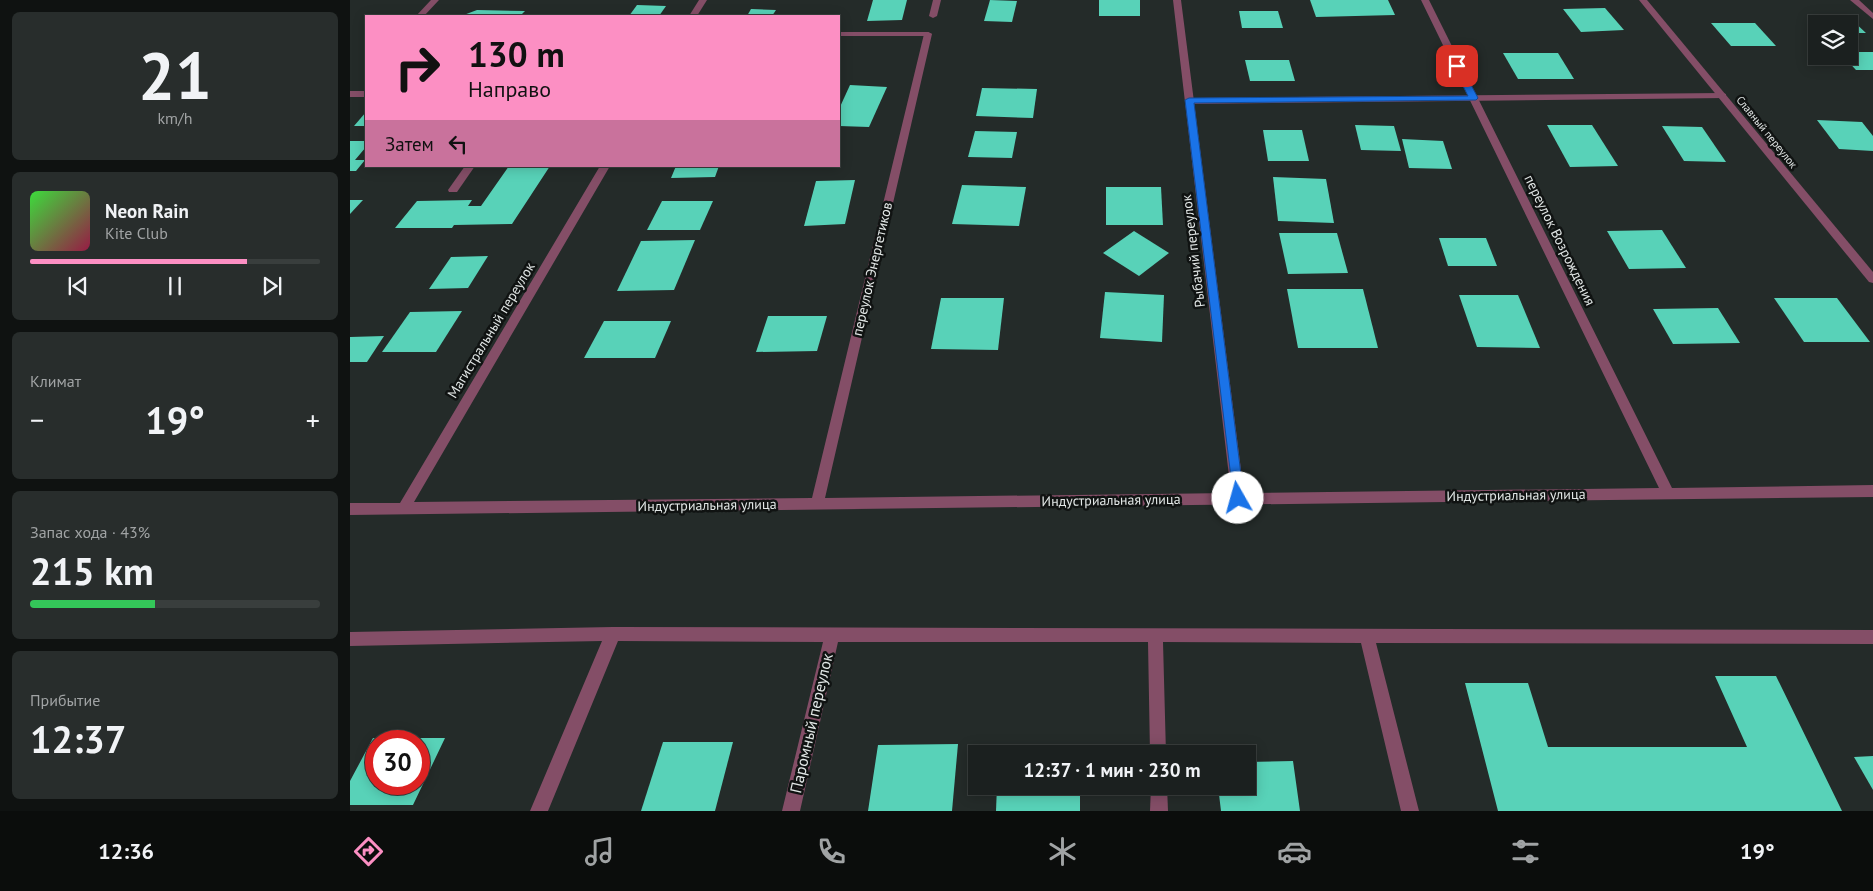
<!DOCTYPE html>
<html lang="ru">
<head>
<meta charset="utf-8">
<style>
	:root { --surface:#1b201f; --page:#282d2c; --text:#f1f3f6; --muted:#a0a3a4; --line:#393e3d; --accent:#fc8fc3 }
	body { margin:0; font-family:"PT Sans",sans-serif; background:var(--page); color:var(--text); height:100vh; display:flex; flex-direction:column; font-size:19px; white-space:nowrap }
	* { box-sizing:border-box; margin:0 }
	p { font-size:16px; color:var(--muted) }
	.icon { flex:none; width:28px; height:28px; fill:none; stroke:currentColor; stroke-width:2; stroke-linecap:round; stroke-linejoin:round }
	.map { position:relative; flex:1; overflow:hidden }
	.details { display:flex; flex-direction:column; gap:12px; padding:12px; background:#0f1211; width:350px }
	.details>* { flex:none }
	.top-card { position:absolute; left:15px; top:15px; width:475px; height:152px; border-radius:0px; box-shadow:0 2px 12px #0003,0 0 0 1px var(--line); background:#fc8fc3; color:#111; overflow:hidden }
	.buttons { position:absolute; left:1458px; top:15px; display:grid; gap:10px }
	.buttons a { display:grid; place-items:center; width:50px; height:50px; border-radius:0px; background:var(--surface); box-shadow:0 2px 12px #0003,0 0 0 1px var(--line); font-size:25px }
	.speed { position:absolute; left:15px; top:730px; display:flex; gap:10px; font-size:25px; font-weight:700; text-align:center }
	.speed>* { display:grid; place-content:center; width:65px; height:65px; border-radius:50%; background:var(--surface); box-shadow:0 2px 12px #0003,0 0 0 1px var(--line); line-height:1 }
	.speed .limit { border:8px solid #d22; background:#fff; color:#111 }
	.pin { position:absolute; display:grid; place-items:center; width:42px; height:42px; color:#fff; margin:-21px; border-radius:10px; box-shadow:0 2px 8px #0006 }
	.me { position:absolute; width:55px; margin:-28px; rotate:353deg; stroke-linejoin:round; filter:drop-shadow(0 0 4px #0008) }
	.turn { display:flex; align-items:center; gap:18px; height:105px; padding:0 20px; font-size:22px }
	.turn .icon { width:65px; height:65px; stroke-width:2.5 }
	.turn b { display:block; font-size:35px; line-height:42px }
	.then { display:flex; align-items:center; height:48px; padding:0 20px; background:#0003; gap:10px; font-size:19px }
	.big { font-size:38px; font-weight:700; line-height:1.1 }
	.details .card { flex:1; display:flex; flex-direction:column; justify-content:center; gap:8px; min-width:0; padding:0 18px; border-radius:8px; background:var(--page) }
	.details .dial { align-items:center; gap:0 }
	.dial b { font-size:65px; line-height:1 }
	.song { display:flex; align-items:center; gap:15px }
	.cover { width:60px; height:60px; border-radius:8px; background:linear-gradient(135deg,hsl(120 70% 55%),hsl(340 70% 35%)) }
	.played { height:5px; border-radius:2px; background:linear-gradient(90deg,var(--accent) 75%,var(--line) 75%) }
	.keys { display:flex; justify-content:space-around; direction:ltr }
	.heat { display:flex; justify-content:space-between; align-items:center; font-size:28px; direction:ltr }
	.charge { height:8px; border-radius:4px; background:linear-gradient(90deg,#34c759 43%,var(--line) 0) }
	.trip { position:absolute; left:618px; top:745px; width:288px; height:50px; border-radius:0px; background:var(--surface); box-shadow:0 2px 12px #0003,0 0 0 1px var(--line); font-weight:700; line-height:50px; text-align:center }
	.dock { display:flex; height:80px; justify-content:space-around; align-items:center; background:#0b0d0c; color:var(--muted) }
	.dock .icon { width:35px; height:35px }
	.dock .current { color:var(--accent) }
	.dock b { font-size:22px; color:var(--text) }
	main { display:flex; flex:1; min-height:0 }
	.map>svg:first-child { display:block }
</style>
</head>
<body>
<main>
<section class="details">
<div class="card dial"><b>21</b><p>km/h</p></div>
<div class="card">
<div class="song"><i class="cover"></i><div><b>Neon Rain</b><p>Kite Club</p></div></div>
<div class="played"></div>
<div class="keys"><svg class="icon" aria-label="previous" viewBox="0 0 24 24"><path d="M18 5L8 12l10 7zM5 5v14"/></svg><svg class="icon" aria-label="pause" viewBox="0 0 24 24"><path d="M8 5v14M16 5v14"/></svg><svg class="icon" aria-label="next" viewBox="0 0 24 24"><path d="M6 5l10 7-10 7zM19 5v14"/></svg></div>
</div>
<div class="card"><p>Климат</p>
<div class="heat"><a>−</a><b class="big">19°</b><a>+</a></div>
</div>
<div class="card"><p>Запас хода · 43%</p><b class="big">215 km</b><div class="charge"></div></div>
<div class="card"><p>Прибытие</p><b class="big">12:37</b></div>
</section>
<div class="map">
<svg width="1523" height="811" viewBox="0 0 1523 811">
	<rect width="100%" height="100%" fill="#242b29"/>
	<!-- building -->
	<g fill="#58d2b8" fill-rule="evenodd">
		<path d="M523,0h34l-5,20 -35,1z"/>
		<path d="M640,0l27,1 -5,21 -28,-1z"/>
		<rect x="749" y="0" width="41" height="16"/>
		<path d="M960,0h78l7,15 -79,2z"/>
		<path d="M287,5l29,1 -7,10h-30z"/>
		<path d="M1255,8l19,22 -43,2 -18,-23z"/>
		<path d="M401,9l25,1 -4,6h-25z"/>
		<path d="M127,10l48,1 -5,5h-59z"/>
		<path d="M889,11h39l5,17h-41z"/>
		<path d="M1458,18l43,1 15,14h-17v-9h-33v3z"/>
		<path d="M1361,23h44l21,23h-45z"/>
		<path d="M1499,52h24v18h-17l-13,-14h6z"/>
		<path d="M1153,53h55l16,26h-56z"/>
		<path d="M895,60h44l6,21h-45z"/>
		<path d="M500,85l37,2 -18,40 -30,-1v-17z"/>
		<path d="M632,88l55,1 -4,29 -57,-2z"/>
		<path d="M16,112v14h-12z"/>
		<path d="M1467,120l45,2 11,14v15l-34,-2z"/>
		<path d="M1005,125l39,1 7,25 -40,-1z"/>
		<path d="M1197,125h45l26,41 -48,1z"/>
		<path d="M1312,126l40,1 24,35 -42,-1z"/>
		<path d="M913,130h39l7,31h-41z"/>
		<path d="M625,131l42,1 -5,26 -44,-1z"/>
		<path d="M1052,139l41,2 9,28 -43,-1z"/>
		<path d="M0,141h16v6l-11,13h10l-9,11h-6z"/>
		<path d="M159,166h41l-38,58 -58,1 -2,3h-57l22,-27 55,-1 -4,6h13z"/>
		<path d="M326,166h43l-4,11 -44,1z"/>
		<path d="M923,177l53,2 8,44 -56,-2z"/>
		<path d="M505,180l-10,44 -41,2 12,-45z"/>
		<path d="M612,185l64,2 -7,39 -67,-2z"/>
		<path d="M756,187h55l2,38h-57z"/>
		<path d="M0,200h13l-13,14z"/>
		<path d="M312,201h51l-13,29h-53z"/>
		<path d="M1312,230l24,38 -57,1 -22,-38z"/>
		<path d="M784,231l35,22 -30,23 -36,-23z"/>
		<path d="M929,233h58l11,40 -60,1z"/>
		<path d="M1089,238h47l11,28h-49z"/>
		<path d="M345,240l-21,50 -57,1 24,-50z"/>
		<path d="M138,256l-20,32 -39,1 22,-32z"/>
		<path d="M937,289h76l15,59h-80z"/>
		<path d="M755,292l59,3 -2,47 -62,-4z"/>
		<path d="M1109,295h59l22,53 -63,-1z"/>
		<path d="M591,298h63l-6,52 -67,-1z"/>
		<path d="M1424,298h63l33,44h-66z"/>
		<path d="M1368,308l22,35 -67,1 -20,-35z"/>
		<path d="M112,311l-26,41h-54l28,-40z"/>
		<path d="M418,316h59l-10,35 -61,1z"/>
		<path d="M254,321h67l-16,37h-71z"/>
		<path d="M34,336l-17,26h-17v-25z"/>
		<path d="M1365,676h61l66,135h-344l-33,-128h63l20,64h199z"/>
		<path d="M23,738h72l-32,67h-63v-24zM26,741h43v43h-43z"/>
		<path d="M313,742h70l-18,69h-74z"/>
		<path d="M608,744l-6,67h-84l10,-66z"/>
		<path d="M730,744v10h-80v-9z"/>
		<path d="M1523,756v34l-19,-33z"/>
		<path d="M943,761l7,50h-79l-3,-25h28v-24z"/>
		<path d="M647,786h83v25h-84z"/>
	</g>
	<g fill="none" stroke-linecap="round" stroke-linejoin="round">
		<!-- service -->
		<g fill="#844e67" fill-rule="evenodd">
			<path d="M81,0h8l-15,16h-8z"/>
			<path d="M489,32h89l4,2 -4,2h-89z"/>
			<rect x="0" y="91" width="16" height="6"/>
			<path d="M1373,93l3,1v4l-537,6 -4,-3 4,-3z"/>
			<path d="M115,166h10l-18,26h-8l-1,-2z"/>
		</g>
		<!-- minor -->
		<g fill="#844e67" fill-rule="evenodd">
			<path d="M349,0h8l-10,16h-8z"/>
			<path d="M583,0h8l-4,16 -4,2 -4,-2z"/>
			<path d="M823,0h8l63,493 415,-5 -238,-488h8l243,488 201,-3v12l-1523,18v-12h50l200,-337h10l-196,336 398,-4 112,-464 4,-2 4,2 -107,464 406,-5z"/>
			<path d="M1289,0h8l226,272v11l-4,-1z"/>
			<path d="M1500,0h9l14,13v6z"/>
			<path d="M263,627l1260,3v14l-497,-1 43,168h-18l-40,-168 -198,-1 3,112h-16l-2,-112h-310l-38,169h-18l41,-169 -205,-1 -70,170h-18l72,-170 -252,5v-14z"/>
			<path d="M801,786h16l1,25h-18z"/>
		</g>
	</g>
	<!-- route -->
	<path fill="#1a73e8" stroke="#114b97" d="M1105,64l6,2 17,32 -2,2 -282,3 50,395 -2,4 -4,1 -4,-1 -49,-402 4,-2 279,-2 -15,-30z"/>
	<g text-anchor="middle" stroke-width="5" stroke-linejoin="round" paint-order="stroke">
		<!-- far-street labels -->
		<g font-size="11" fill="#e2e7e6" stroke="#101312">
			<text transform="translate(1417 132) rotate(51)" y="4">Славный переулок</text>
		</g>
		<!-- street labels -->
		<g font-size="14" fill="#e2e7e6" stroke="#101312">
			<text transform="translate(1210 240) rotate(64)" y="5">переулок Возрождения</text>
			<text transform="translate(843 251) rotate(-97)" y="5">Рыбачий переулок</text>
			<text transform="translate(522 269) rotate(-77)" y="5">переулок Энергетиков</text>
			<text transform="translate(141 330) rotate(-59)" y="5">Магистральный переулок</text>
			<text transform="translate(1166 495) rotate(-1)" y="5">Индустриальная улица</text>
			<text transform="translate(761 500) rotate(-1)" y="5">Индустриальная улица</text>
			<text transform="translate(357 505) rotate(-1)" y="5">Индустриальная улица</text>
		</g>
		<!-- near-street labels -->
		<g font-size="16" fill="#e2e7e6" stroke="#101312">
			<text transform="translate(461 723) rotate(-77)" y="6">Паромный переулок</text>
		</g>
	</g>
</svg>
<div class="buttons">
<a><svg class="icon" aria-label="layers" viewBox="0 0 24 24"><path d="M12 4l9 5-9 5-9-5zM3 14l9 5 9-5"/></svg></a>
</div>
<div class="speed"><div class="limit">30</div></div>
<div class="pin" style="left:1107px;top:66px;background:#d93025"><svg class="icon" aria-label="arrive" viewBox="0 0 24 24"><path d="M6 21V4h12l-3 4 3 4H6"/></svg></div>
<svg class="me" style="left:888px;top:498px" viewBox="-20 -20 40 40"><circle r="19" fill="#fff"/><path d="M0-13L10 11 0 6-10 11z" fill="#1a73e8"/></svg>
<div class="trip">12:37 · 1 мин · 230 m</div>
<div class="top-card">
<div class="turn"><svg class="icon" aria-label="right" viewBox="0 0 24 24"><path d="M7 20v-9h11M14 6l5 5-5 5"/></svg><div><b>130 m</b>Направо</div></div>
<div class="then">Затем<svg class="icon" aria-label="left" viewBox="0 0 24 24"><path d="M17 20v-9H6M10 6l-5 5 5 5"/></svg></div>
</div>
</div>
</main>
<nav class="dock">
<b>12:36</b>
<svg class="icon current" aria-label="directions" viewBox="0 0 24 24"><path d="M12 3l9 9-9 9-9-9zM9 14v-3h6M13 9l2 2-2 2"/></svg>
<svg class="icon" aria-label="music" viewBox="0 0 24 24"><path d="M9 18V5l10-2v13"/><circle cx="6" cy="18" r="3"/><circle cx="16" cy="16" r="3"/></svg>
<svg class="icon" aria-label="phone" viewBox="0 0 24 24"><path d="M5 4h4l2 5-3 2q2 4 5 5l2-3 5 2v4C11 20 4 13 5 4z"/></svg>
<svg class="icon" aria-label="climate" viewBox="0 0 24 24"><path d="M12 3v18M4 7l16 10M4 17L20 7"/></svg>
<svg class="icon" aria-label="car" viewBox="0 0 24 24"><path d="M5 17H2v-5l4-1 3-4h7l3 4 3 1v5h-3M9 17h6M6 11h13"/><circle cx="7" cy="17" r="2"/><circle cx="17" cy="17" r="2"/></svg>
<svg class="icon" aria-label="filters" viewBox="0 0 24 24"><path d="M4 7h16M4 17h16"/><circle cx="9" cy="7" r="2"/><circle cx="15" cy="17" r="2"/></svg>
<b>19°</b>
</nav>
</body>
</html>
